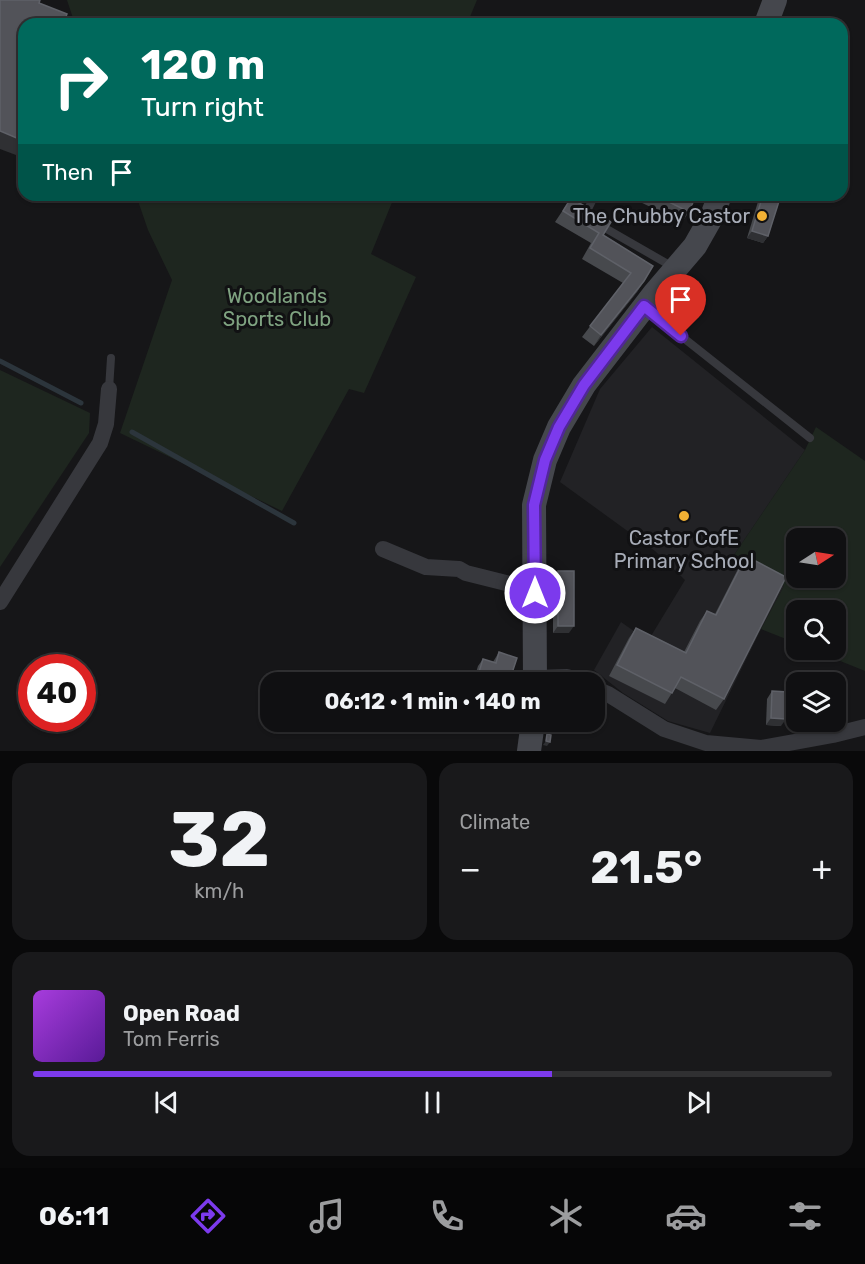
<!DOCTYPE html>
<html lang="en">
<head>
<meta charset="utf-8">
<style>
	:root { --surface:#101012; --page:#19191b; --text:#f1f3f6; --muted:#9c9d9f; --line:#303032; --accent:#7c3aed }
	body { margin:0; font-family:Rubik,sans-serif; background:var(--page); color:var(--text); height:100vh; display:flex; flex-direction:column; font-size:22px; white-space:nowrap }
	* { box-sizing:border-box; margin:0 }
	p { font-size:20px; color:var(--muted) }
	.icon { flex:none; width:33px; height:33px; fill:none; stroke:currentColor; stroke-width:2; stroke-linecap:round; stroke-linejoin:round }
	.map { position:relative; height:751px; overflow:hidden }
	.details { display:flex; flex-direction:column; gap:12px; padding:12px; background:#09090a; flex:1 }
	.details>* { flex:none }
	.hud { position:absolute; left:18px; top:18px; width:830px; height:183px; border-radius:18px; box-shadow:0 2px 4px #0004,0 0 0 2px var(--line); background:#00695c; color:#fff; overflow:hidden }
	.needle { width:39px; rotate:78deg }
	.fabs { position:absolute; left:786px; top:528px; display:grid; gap:12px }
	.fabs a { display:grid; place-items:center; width:60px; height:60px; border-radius:12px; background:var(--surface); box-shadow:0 2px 4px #0004,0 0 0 2px var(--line); font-size:30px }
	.speed { position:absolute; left:18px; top:654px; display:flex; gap:12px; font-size:30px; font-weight:700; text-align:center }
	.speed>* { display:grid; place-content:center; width:78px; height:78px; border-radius:50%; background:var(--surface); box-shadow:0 2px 4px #0004,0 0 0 2px var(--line); line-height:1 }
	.speed .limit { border:9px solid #d22; background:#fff; color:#111 }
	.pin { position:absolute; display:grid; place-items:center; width:51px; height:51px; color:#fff; margin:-62px -26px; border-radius:50% 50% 50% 0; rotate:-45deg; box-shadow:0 0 6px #0007 }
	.pin .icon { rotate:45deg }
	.me { position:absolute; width:66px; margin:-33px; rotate:0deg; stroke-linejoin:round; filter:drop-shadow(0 0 4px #0008) }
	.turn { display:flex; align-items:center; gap:21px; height:126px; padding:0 24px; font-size:27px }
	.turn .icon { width:78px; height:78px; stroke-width:2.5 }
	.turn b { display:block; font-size:42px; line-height:51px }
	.then { display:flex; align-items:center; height:57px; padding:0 24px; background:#0003; gap:12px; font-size:22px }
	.big { font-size:45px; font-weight:700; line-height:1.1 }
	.details .tile { flex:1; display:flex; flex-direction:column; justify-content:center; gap:9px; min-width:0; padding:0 21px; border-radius:18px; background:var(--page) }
	.details .dial { align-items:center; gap:0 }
	.dial b { font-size:78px; line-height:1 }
	.song { display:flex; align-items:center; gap:18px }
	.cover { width:72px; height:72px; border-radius:9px; background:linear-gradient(135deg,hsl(280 70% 55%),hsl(270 70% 35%)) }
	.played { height:6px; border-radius:3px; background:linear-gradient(90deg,var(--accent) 65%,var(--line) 65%) }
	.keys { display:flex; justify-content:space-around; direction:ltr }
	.heat { display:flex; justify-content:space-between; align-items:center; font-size:33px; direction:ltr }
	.details .tiles { flex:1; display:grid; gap:12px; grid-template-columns:1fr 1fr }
	.tile:last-child { grid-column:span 2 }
	.trip { position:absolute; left:260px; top:672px; width:345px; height:60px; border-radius:18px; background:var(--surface); box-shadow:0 2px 4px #0004,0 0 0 2px var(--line); font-weight:700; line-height:60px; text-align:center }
	.tabs { display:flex; height:96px; justify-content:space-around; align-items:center; background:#060607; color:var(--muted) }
	.tabs .icon { width:42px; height:42px }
	.tabs .selected { color:var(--accent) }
	.tabs b { font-size:27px; color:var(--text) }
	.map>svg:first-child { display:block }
</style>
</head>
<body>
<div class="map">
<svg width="865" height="751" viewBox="0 0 865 751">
	<rect width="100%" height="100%" fill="#161618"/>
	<!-- built -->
	<path fill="#222225" d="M652,327l153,123 -73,108 52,28 -23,43 -51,104 -42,-12 -45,-28 -29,-23 27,-48 27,19 37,-61 -30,-29 -95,-69 40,-93z"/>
	<!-- green -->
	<g fill="#1e261f" fill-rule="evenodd">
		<path d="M67,0h410l-10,24h-392z"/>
		<path d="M136,195h259l-24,59 45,23 -52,116 -15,-4 -67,122 -162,-78 52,-153 -24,-50z"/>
		<path d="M0,370l90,43 -1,20 -89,134z"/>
		<path d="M816,427l49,34v210l-52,-21h23v-40h-40v33l-35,-14 23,-43 -52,-28 73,-108zM796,538h40v40h-40z"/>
	</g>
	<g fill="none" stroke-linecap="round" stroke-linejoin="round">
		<!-- stream -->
		<g stroke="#2c353c" stroke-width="5">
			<path d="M0,361l81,42"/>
			<path d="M132,432l162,91"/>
		</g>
		<!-- lane -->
		<g stroke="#37383d" stroke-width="8">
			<path d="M584,217l11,-22"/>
			<path d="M598,224l75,43"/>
			<path d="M647,309l163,129"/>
			<path d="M109,389l2,-31"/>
		</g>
		<!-- street -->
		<g stroke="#37383d" stroke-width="16">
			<path d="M383,549l43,18 33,2 7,4 44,11 25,12"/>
			<path d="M0,602l100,-159 6,-19 3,-35"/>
			<path d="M535,678l32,-1 13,5"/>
			<path d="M594,688l14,6 56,35 42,14 55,5 72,-13 32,-8"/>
		</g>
		<!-- secondary -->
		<g stroke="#45474d" stroke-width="24">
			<path d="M766,24l9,-24"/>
			<path d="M535,682l-1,-177 11,-45 14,-33 25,-42 70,-91 41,-48 17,-30 8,-21"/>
			<path d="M529,751l4,-29"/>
		</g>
	</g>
	<!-- wall -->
	<g fill="#47494d">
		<path d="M641,195h55l-7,17 -7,10 -44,-21z"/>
		<path d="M760,195h21l-13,41 -5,7 -16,-5z"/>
		<path d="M571,198l32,37 50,31 -16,26 -43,54 -12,-9 41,-54 -41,-24 9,-16 -36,-21z"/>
		<path d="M746,556l-22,143 -8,11 -41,-22 -10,16 -56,-28 20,-38 7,-10 48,24 16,-31 7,-10 8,3 24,-47z"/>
		<path d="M558,571l11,62h-16v-55z"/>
		<path d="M499,652l18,6 -8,24h-25l-10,-3 4,-13 5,-7 10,3z"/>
		<path d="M772,691l9,35 -15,-1 1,-26z"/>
	</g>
	<!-- shaded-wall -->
	<g fill="#2f3033">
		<path d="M0,131l24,10v17l-24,-9z"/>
		<path d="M752,231l16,5 -5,7 -16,-5z"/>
		<path d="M644,281l-7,11 -43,54 7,-11z"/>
		<path d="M558,626h16l-5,7h-16z"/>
		<path d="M479,672l30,10h-25l-10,-3z"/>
		<path d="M771,718l15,1 -5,7 -15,-1z"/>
		<path d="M546,741l4,1 -3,4 -4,-1z"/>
	</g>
	<!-- building -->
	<g fill="#525359" stroke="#5f6168" stroke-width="1.5">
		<path d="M0,0h40l-1,3 28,11 -4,10h-39v41l-4,10 4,2v64l-24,-10z"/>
		<path d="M655,195h41l-7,17z"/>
		<path d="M763,195h18l-13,41 -16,-5z"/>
		<path d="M571,198l40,24 -8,13 50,31 -9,15 -43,54 -11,-9 41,-53 -41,-25 9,-15 -36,-22z"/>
		<path d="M746,556l40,21 -62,122 -43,-22 -9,16 -55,-28 19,-37 50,25 21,-42 9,4z"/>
		<rect x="558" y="571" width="16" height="55"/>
		<path d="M499,652l18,6 -8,24 -30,-10 4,-13 13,4z"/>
		<path d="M772,691l16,1 -2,27 -15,-1z"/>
		<path d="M547,734l4,1 -1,7 -4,-1z"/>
	</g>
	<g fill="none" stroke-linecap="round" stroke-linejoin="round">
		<!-- route casing -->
		<g stroke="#51269a" stroke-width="15">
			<path id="route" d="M535,593l-1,-88 11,-45 14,-33 25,-42 60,-79 37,30"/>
		</g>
		<!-- route -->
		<use href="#route" stroke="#7c3aed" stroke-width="10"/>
	</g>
	<!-- markers -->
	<g fill="#f2b134" stroke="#111113" stroke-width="2">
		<circle cx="762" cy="216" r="6"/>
		<circle cx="684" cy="516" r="6"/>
	</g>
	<g text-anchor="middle" stroke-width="6" stroke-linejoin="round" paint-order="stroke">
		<!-- poi labels -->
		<g font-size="20" fill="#a8adb8" stroke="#111113" text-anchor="end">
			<text x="750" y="223">The Chubby Castor</text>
			<text x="684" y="545" text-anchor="middle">Castor CofE<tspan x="684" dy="23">Primary School</tspan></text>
		</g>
		<!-- park labels -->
		<g font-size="20" fill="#7fa381" stroke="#111113">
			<text x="277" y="303">Woodlands<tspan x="277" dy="23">Sports Club</tspan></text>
		</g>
	</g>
</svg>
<div class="fabs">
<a><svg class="needle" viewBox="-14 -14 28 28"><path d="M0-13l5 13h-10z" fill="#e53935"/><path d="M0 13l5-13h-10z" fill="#9c9d9f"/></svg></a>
<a><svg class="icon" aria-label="search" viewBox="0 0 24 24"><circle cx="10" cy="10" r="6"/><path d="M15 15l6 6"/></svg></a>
<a><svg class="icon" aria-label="layers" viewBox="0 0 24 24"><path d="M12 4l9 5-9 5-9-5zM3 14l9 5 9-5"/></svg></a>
</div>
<div class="speed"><div class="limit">40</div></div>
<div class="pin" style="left:681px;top:336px;background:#d93025"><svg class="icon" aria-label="arrive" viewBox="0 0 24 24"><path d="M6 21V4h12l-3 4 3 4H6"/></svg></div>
<svg class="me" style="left:535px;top:593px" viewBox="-20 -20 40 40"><circle r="17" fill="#7c3aed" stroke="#fff" stroke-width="3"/><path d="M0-11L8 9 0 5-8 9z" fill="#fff"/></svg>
<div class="trip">06:12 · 1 min · 140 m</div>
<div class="hud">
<div class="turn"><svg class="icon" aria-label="right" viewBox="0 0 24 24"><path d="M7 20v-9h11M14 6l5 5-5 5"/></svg><div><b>120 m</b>Turn right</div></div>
<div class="then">Then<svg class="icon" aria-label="arrive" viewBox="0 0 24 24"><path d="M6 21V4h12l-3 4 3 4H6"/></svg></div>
</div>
</div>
<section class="details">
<div class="tiles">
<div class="tile dial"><b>32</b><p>km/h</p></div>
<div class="tile"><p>Climate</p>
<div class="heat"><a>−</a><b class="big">21.5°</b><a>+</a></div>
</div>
<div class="tile">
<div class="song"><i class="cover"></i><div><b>Open Road</b><p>Tom Ferris</p></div></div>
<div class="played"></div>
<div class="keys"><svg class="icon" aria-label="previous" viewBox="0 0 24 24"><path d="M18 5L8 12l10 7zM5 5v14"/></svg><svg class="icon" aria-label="pause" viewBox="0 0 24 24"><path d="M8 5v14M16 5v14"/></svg><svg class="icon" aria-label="next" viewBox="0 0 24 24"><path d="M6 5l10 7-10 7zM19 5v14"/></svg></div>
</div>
</div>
</section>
<nav class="tabs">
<b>06:11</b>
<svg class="icon selected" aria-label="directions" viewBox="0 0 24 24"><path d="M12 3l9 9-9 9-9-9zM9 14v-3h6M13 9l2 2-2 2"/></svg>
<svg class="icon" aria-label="music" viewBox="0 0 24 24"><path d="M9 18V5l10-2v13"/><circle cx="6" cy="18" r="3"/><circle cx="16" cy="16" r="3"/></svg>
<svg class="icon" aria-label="phone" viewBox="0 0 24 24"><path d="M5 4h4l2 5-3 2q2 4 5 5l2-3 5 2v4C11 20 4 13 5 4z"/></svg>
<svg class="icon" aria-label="climate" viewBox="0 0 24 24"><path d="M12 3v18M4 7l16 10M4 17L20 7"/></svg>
<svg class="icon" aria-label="car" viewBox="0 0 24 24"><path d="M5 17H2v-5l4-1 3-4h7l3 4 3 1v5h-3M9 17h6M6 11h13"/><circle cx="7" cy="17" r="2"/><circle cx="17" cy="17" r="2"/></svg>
<svg class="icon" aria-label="filters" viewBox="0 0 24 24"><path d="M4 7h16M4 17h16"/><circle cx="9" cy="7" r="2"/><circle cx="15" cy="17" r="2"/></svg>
</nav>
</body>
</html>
